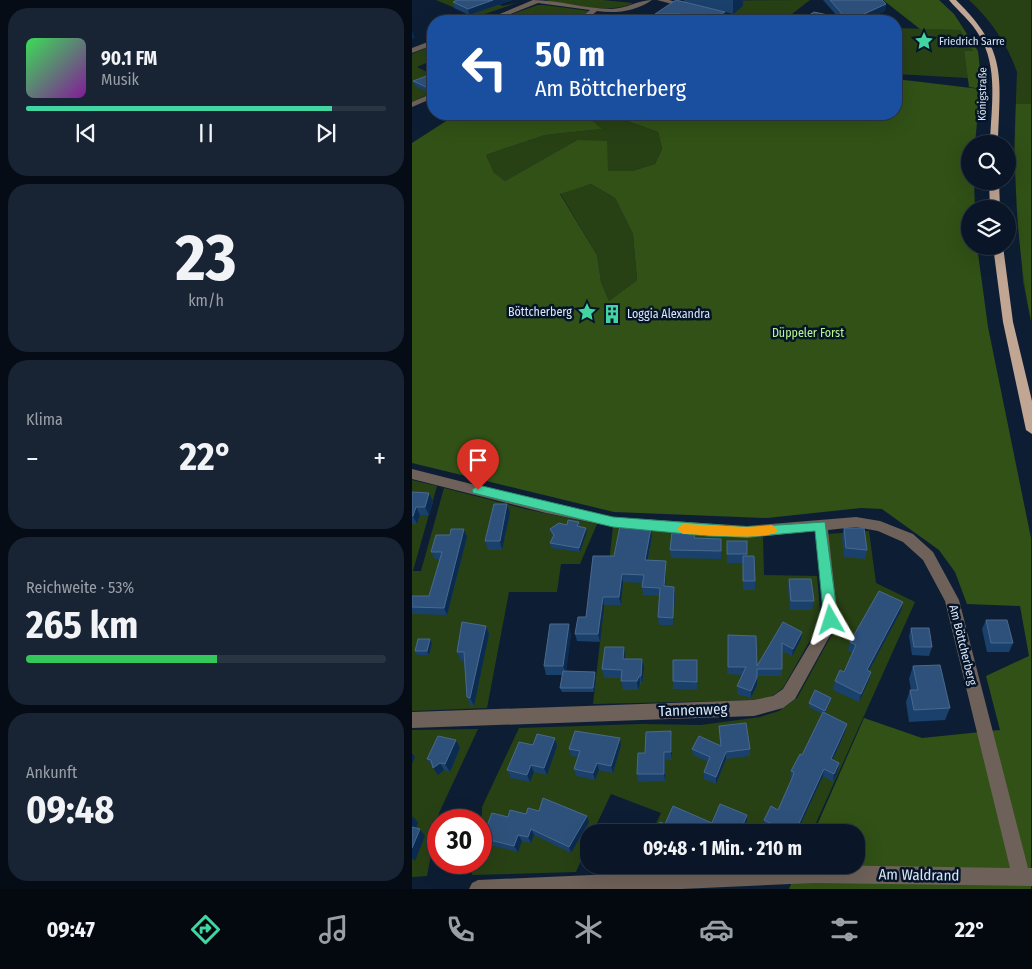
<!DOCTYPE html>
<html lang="de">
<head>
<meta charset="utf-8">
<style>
	:root { --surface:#0a1627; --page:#182333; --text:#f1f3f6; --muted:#999fa7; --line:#2a3544; --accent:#42d4a1 }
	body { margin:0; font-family:"Fira Sans Condensed",sans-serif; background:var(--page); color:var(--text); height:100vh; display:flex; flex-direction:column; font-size:19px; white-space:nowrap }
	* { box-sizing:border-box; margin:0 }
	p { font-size:16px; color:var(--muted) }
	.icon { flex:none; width:28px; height:28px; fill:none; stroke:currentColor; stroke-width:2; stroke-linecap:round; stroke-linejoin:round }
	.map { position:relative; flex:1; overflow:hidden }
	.sheet { display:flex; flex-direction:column; gap:8px; padding:8px; background:#060c15; width:412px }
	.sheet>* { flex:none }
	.guide { position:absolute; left:15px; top:15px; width:475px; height:105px; border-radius:20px; box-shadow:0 5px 20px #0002,0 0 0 1px var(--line); background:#1a4fa0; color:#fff; overflow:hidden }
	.tools { position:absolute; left:549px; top:135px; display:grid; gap:10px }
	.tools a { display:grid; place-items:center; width:55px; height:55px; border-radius:50%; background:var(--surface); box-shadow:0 5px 20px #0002,0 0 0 1px var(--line); font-size:25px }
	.speed { position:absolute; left:15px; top:809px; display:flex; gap:10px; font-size:25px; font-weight:700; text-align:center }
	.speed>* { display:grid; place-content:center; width:65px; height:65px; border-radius:50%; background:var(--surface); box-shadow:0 5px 20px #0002,0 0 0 1px var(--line); line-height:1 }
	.speed .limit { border:8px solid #d22; background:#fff; color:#111 }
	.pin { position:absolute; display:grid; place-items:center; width:42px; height:42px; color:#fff; margin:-51px -21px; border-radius:50% 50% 50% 0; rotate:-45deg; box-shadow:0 0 5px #0007 }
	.pin .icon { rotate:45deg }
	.me { position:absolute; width:55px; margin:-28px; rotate:354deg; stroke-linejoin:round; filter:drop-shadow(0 0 4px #0008) }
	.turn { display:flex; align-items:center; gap:18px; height:105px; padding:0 25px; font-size:22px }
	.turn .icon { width:65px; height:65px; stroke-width:2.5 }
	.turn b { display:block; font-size:35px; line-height:42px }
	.big { font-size:38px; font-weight:700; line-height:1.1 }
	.sheet .card { flex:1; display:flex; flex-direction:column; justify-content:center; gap:8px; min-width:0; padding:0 18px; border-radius:20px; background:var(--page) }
	.sheet .dial { align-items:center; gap:0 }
	.dial b { font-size:65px; line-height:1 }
	.song { display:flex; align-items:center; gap:15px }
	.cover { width:60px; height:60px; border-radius:8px; background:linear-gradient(135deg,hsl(130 70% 55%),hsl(290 70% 35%)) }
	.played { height:5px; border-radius:2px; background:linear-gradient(90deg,var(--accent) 85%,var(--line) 85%) }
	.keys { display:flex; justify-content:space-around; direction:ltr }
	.heat { display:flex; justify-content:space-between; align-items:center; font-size:28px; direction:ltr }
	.charge { height:8px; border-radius:4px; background:linear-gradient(90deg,#34c759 53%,var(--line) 0) }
	.trip { position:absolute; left:168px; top:824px; width:285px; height:50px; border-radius:20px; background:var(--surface); box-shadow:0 5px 20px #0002,0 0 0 1px var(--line); font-weight:700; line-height:50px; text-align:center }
	.tab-bar { display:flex; height:80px; justify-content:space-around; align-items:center; background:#040910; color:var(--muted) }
	.tab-bar .icon { width:35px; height:35px }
	.tab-bar .on { color:var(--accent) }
	.tab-bar b { font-size:22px; color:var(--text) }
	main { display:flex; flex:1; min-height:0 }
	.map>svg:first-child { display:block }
</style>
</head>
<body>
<main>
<section class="sheet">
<div class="card">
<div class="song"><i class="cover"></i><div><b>90.1 FM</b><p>Musik</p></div></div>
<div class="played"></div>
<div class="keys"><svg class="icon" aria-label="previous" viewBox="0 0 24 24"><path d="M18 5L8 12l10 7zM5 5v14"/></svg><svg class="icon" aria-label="pause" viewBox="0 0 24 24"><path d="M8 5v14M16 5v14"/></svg><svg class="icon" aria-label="next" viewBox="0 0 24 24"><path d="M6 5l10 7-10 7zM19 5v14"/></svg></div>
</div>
<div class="card dial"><b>23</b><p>km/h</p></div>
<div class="card"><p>Klima</p>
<div class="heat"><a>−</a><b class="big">22°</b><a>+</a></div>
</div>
<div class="card"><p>Reichweite · 53%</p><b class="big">265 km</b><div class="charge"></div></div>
<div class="card"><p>Ankunft</p><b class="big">09:48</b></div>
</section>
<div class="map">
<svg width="620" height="889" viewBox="0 0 620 889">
	<rect width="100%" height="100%" fill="#0d1e34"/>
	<!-- green -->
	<g fill="#284114">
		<path d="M24,0h51l16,6 16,-4 -54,19 9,-5z"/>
		<path d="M134,0h56l31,3c-16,10 -70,5 -87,-3z"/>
		<path d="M398,0l-27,21h-16l-91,-20z"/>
		<path d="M557,0h62v321l-8,-40 -9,-127 3,-82c-9,-27 -27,-53 -48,-72z"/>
		<path d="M126,5h6l45,6 -12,10h-85z"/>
		<path d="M484,28l64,2 13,21h-9l4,27 -72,-4z"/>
		<path d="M21,45v15l-16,7 16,8v17l-21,10v-48z"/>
		<path d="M172,114h24l50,18 4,17 -7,15 -23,7h-24l-31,-31 -72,41 -11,-7 -8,-19 59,-20 56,-6z"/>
		<path d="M179,184l24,14 18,36 4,46 -28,21 -8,-19 -4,-27 -37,-62z"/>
		<path d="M0,480l25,6 -24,85h8l23,-83 81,21 72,15 -17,40h-19l-4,28h-48l-22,116 -75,3z"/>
		<path d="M201,527l99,9 51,1 1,38 53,1 4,45 -38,67 -16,12 -174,4z"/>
		<path d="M457,531l7,52 39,19 -103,230h-160l9,-19 -50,-19 -18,38h-5v12l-12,28 -104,3 1,-12 8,-1 1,-55 37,-79 123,-4 59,1 59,-8 19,-6 18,-13 40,-73 -9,-91z"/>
		<path d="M66,729l-39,84 -12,63 -15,1v-147z"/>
		<path d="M226,865h141l-144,5z"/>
	</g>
	<!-- forest -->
	<g fill="#315116" fill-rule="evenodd">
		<path d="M471,0h56l15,14 24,37 4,38 -13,-2 -5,-36h9l-13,-21 -40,-1z"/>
		<path d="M484,79l84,10 -5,55h-5v37h4l1,28h-5v37h7l11,81 43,211v351h-242l10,-24h57v-33h-42l50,-114 58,20 78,-8 -14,-54 43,-20 -9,-50 -53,-2 -12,-32 -16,-22 -57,-41 -21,-1 -94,10 -153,-6 -202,-49v-320l45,-29h127l18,15 -57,6 -59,20 8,18 11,8 72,-41 30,1 1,30h24l23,-7 7,-15 -4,-17 -50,-18h288zM179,184l24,14 18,36 4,46 -28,21 -8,-19 -4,-27 -37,-61z"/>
		<path d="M604,104h15v217c-14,-71 -18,-145 -15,-217z"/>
	</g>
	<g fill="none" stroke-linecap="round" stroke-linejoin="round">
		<!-- minor -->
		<g fill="#6e6159" fill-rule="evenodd">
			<path d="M121,0c26,0 52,9 78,9 15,0 27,-9 41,-9 -16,11 -36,14 -55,11l-12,10h-8l13,-11 -52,-7 -45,18h-10z"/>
			<path d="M245,0h12l21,6 -3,2z"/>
			<path d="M297,10l43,10 2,1h-12l-35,-8v-2z"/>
			<path d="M21,40v5l-21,8v-5z"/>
			<path d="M21,93v5l-21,9v-5z"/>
			<path d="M0,469l134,34 67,14 134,9 109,-9 24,4 33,13 20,18 26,48 69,268h4v18l-218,-3 -133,6h-212l3,-6 6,-3 336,-15 196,3 -65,-267 -22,-41 -20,-18 -25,-11 -22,-4 -28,3 10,91 -43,78 -12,9 -29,8 -342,12v-16l342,-12 19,-4 10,-7 41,-69 -9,-89 -68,7 -134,-11 -67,-14 -134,-34z"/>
		</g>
		<!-- major -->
		<g fill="#c1a694" fill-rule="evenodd">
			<path d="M537,0h7c52,51 44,76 42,144h-8c1,-36 9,-77 -11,-109 -8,-14 -20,-23 -30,-35z"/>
			<path d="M577,181h10l1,28h-10z"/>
			<path d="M581,246h10l10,76 19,79v33l-6,-4 -23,-108z"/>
		</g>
	</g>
	<!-- wall -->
	<g fill="#1a406c">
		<path d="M45,0h55l-43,15 -15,-7 -1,-6z"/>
		<path d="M272,0h59v6l-10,8 -49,-12z"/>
		<path d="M411,0h59l4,4 -1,7 -22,10h-25v-4z"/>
		<path d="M313,12v7l-5,2h-64l-1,-7z"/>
		<path d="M20,74l-3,19 -14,-7 -2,-5z"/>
		<path d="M0,492l21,10 -4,13h-9l-3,9h-5z"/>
		<path d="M95,504l3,9 -8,37h-14l-3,-9z"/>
		<path d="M167,522l1,5 7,5 -7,20 -29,-4 -1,-5 3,-6 -2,-4 -1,-4z"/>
		<path d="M239,528l1,8 -4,24 18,9 -1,17 10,8 -2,31h-14l-1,-8 1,-21 -16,-1 -1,-8 1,-4 -20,-1 -2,23h-17l-4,37 -23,-1 -2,-7 11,-17 28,-61z"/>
		<path d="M432,528l23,22 -2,9 -21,-2 -2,-20z"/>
		<path d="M283,533v5l26,1v20l-50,-1 -1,-8z"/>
		<path d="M55,537l-20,78 -35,-1v-18h17l11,-36 -5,-1 -4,-7z"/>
		<path d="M315,541l20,13 8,27v9h-12v-27h-16z"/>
		<path d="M377,579l25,22 -2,9h-22l-2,-22z"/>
		<path d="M489,611l-32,60v9l-10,22 -26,-12 2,-9 9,-9 9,-19 -5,-2 2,-9z"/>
		<path d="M574,620l27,23 -4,9h-22l-5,-23z"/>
		<path d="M371,622l19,10 -1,7 -9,17 -10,-5v25h-25v9l-6,13 -14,-4v-8l5,-11 -15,-1 1,-39 29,31z"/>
		<path d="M74,626l3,8 -15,72h-3l-4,-9 -3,-36h-3l-4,-9z"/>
		<path d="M499,628l21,19 -3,9 -17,-1 -3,-19z"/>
		<path d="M159,633l-5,38 30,5 -2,16h-32l-2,-4 2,-13h-16l-2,-9z"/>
		<path d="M18,639l2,4 -3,12h-12l-2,-4z"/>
		<path d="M213,656v3l19,8 -2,17h-2l-2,6h-15l-2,-12h-17l-2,-9z"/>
		<path d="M285,660v30l-24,-1v-8z"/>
		<path d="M501,666l37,42 -5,12 -36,2 -3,-20 4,-12h1l-2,-11z"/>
		<path d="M419,698l-1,4 -5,11 22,11 -2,8 -12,28 6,3 -1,7 -5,12 -10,-6 -26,56h-23l-10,-5v-7l14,-10 14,-31 -2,-1 1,-7 11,-16 20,-41 -13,-7v-4z"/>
		<path d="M307,726l31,23v7l-24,3 -10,25 -12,-5v-7l4,-10 -15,-7 -1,-6 28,-3z"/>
		<path d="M143,738l2,8 -10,29 -13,-3 -4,10 -19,-4 -4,-8 26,-25z"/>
		<path d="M260,739v21h-7v21l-27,1 -1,-8 8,-21z"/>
		<path d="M209,745l-8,28 -14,-3 -4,10 -19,-4 -2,-7 4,-12 -7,-1 -2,-7z"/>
		<path d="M48,748l-10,24 -6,-2 -6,5 -11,-16z"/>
		<path d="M127,811l48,5 2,6 -18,31 -37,-18 -3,8 -9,-2 -4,11 -32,-8 -4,-6 26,-21z"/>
	</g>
	<!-- shaded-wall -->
	<g fill="#0c2b50">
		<path d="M81,0h19l-43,15 -1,-6z"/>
		<path d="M321,0h10v6l-10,8z"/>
		<path d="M474,4l-1,7 -22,10h-10v-2z"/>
		<path d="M313,12v7l-5,2h-13z"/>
		<path d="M0,32h1l2,6 -3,1z"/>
		<path d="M21,86v5l-4,2 -1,-5z"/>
		<path d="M17,493l4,9 -4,13 -4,-8z"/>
		<path d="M95,504l3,9 -8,37 -2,-9z"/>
		<path d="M4,507l4,8 -3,9 -4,-8z"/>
		<path d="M174,528l1,4 -7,20 -1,-4z"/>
		<path d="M239,528l1,8 -6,32 -1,-8z"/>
		<path d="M52,529l3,8 -20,78 -3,-7z"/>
		<path d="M254,561v8l-1,25 -1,-8z"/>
		<path d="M210,574l1,8 -2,23 -2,-8z"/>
		<path d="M262,587l1,7 -2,31v-7z"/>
		<path d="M191,597l1,8 -4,37 -2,-8z"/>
		<path d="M491,602l-2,9 -36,67 2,-8z"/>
		<path d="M157,624l2,9 -5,41 -3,-8z"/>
		<path d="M74,626l3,8 -15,72 -4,-8z"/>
		<path d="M390,632l-1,7 -9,17 1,-7z"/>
		<path d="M18,639l2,4 -3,12 -2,-4z"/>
		<path d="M212,647l1,9 -1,11 -1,-8z"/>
		<path d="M230,659l2,8 -2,17 -1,-8z"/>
		<path d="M183,672l1,4 -2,16 -1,-4z"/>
		<path d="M459,672l-2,8 -10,22 2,-8z"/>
		<path d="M227,676l1,8 -2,6 -1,-9z"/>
		<path d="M345,677v8l-6,13v-7z"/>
		<path d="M419,698l-1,4 -6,13 1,-4z"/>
		<path d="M435,724l-2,8 -15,34 1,-7z"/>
		<path d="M259,731l1,8v21l-1,-8z"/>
		<path d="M143,738l2,8 -10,29 -3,-7z"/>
		<path d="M208,738l1,7 -8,28 -2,-7z"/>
		<path d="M44,740l4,8 -10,24 -5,-8z"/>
		<path d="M252,752l1,8v21l-1,-7z"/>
		<path d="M314,752v7l-10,25v-7z"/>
		<path d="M0,753l3,4 -3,7z"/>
		<path d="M28,763l4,7 -6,5 -5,-7z"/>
		<path d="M185,763l2,7 -4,10 -2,-7z"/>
		<path d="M427,763l-1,7 -5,12 1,-8z"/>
		<path d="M119,765l3,7 -4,10 -3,-7z"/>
		<path d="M412,769l-1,7 -26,56h-2z"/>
		<path d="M335,815v6l-5,11h-2z"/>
		<path d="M1,816l5,7 -4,10 -2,-3v-11z"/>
		<path d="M175,816l2,6 -18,31 -2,-6z"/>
		<path d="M8,829l5,7 -10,25 -3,-3v-10z"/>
		<path d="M119,829l3,6 -3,8 -3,-6z"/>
		<path d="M106,835l4,6 -4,11 -4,-6z"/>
	</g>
	<!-- building -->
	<g fill="#2e517b" stroke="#49698e">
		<path d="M45,0h36l-25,9 -15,-7z"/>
		<path d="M264,0l49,12 -18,9 -27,-7h-25z"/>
		<path d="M418,0h52l4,4 -33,15 -10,-4z"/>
		<path d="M402,12l28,6 -4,3h-38z"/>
		<path d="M20,74l1,1v11l-5,2 -15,-7z"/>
		<path d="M0,492l17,1 -4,14h-9l-3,9h-1z"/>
		<path d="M82,504h13l-7,37h-15z"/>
		<path d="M156,520l11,2 -2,4 9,2 -7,20 -29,-5 4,-8 -4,-6 9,-6 8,2z"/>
		<path d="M208,526l31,2 -6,32 21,1 -2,25 10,1 -1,31 -15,-1 2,-29 -18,-1 2,-12 -22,-1 -3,23h-16l-5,37h-23l3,-17h8l7,-61h21z"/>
		<path d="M432,528h20l3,22 -21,-2z"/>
		<path d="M39,529h13l-20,79 -32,-1v-11h17l13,-44h-11l5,-17h14z"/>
		<path d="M260,532l23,1 -1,5 27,1v12l-51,-1z"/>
		<rect x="315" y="541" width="20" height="13"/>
		<path d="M331,556h11l1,25h-12z"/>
		<path d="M377,579h22l3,22h-23z"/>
		<path d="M467,591l24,11 -36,68 4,2 -10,22 -26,-13 5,-11 4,2 12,-27 -6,-3z"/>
		<path d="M574,620h21l6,23h-22z"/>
		<path d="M50,622l24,4 -16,72 -3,-1 -3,-45h-7z"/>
		<path d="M371,622l19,10 -9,17 -11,-6v26h-25v8l-6,14 -14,-5 9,-19h-18v-32l28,1 1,30z"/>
		<path d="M138,624h19l-6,42h-19z"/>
		<path d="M499,628h18l3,19h-18z"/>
		<path d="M6,639h12l-3,12h-12z"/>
		<path d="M193,647h19l-1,12h19l-1,17h-2l-2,5h-16l1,-11 -20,-1z"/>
		<path d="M261,660h24v22l-24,-1z"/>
		<path d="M528,665l10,43 -36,2 -4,-20h8l-5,-24z"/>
		<path d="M151,671l32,1 -2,16h-33z"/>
		<path d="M403,690l16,8 -6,13 -16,-8z"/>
		<path d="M411,712l24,12 -16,35 8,4 -5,11 -10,-5 -29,63h-8l-23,-12 7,-14 7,4 15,-34 1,-4 -3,-1 9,-17 2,1 2,-4z"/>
		<path d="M334,723l4,26 -24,3 -10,25 -12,-5 6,-15 -18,-8 7,-13 22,10 -2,-20z"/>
		<path d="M163,731l45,7 -9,28 -14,-3 -4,10 -19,-4 6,-18 -11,-2z"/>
		<path d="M259,731v21h-7v22h-27l1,-21h7l1,-21z"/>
		<path d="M125,734l18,4 -11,30 -13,-3 -4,10 -20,-5 12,-28 14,3z"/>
		<path d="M26,736l18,4 -11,24 -5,-1 -7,5 -2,-8 -4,-1z"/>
		<path d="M131,798l44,18 -18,31 -38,-18 -3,8 -10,-2 -4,11 -32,-8 10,-25 16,4 2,-7 16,4 2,-6 11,3z"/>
		<path d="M308,804l27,11 -7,17h-91l2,-4 5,2 4,-8 5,2 8,-18 39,17 -1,2z"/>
		<path d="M0,827l8,2 -8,19z"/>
	</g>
	<!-- route -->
	<path fill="#42d4a1" stroke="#2b8a69" d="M66,485l135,32 134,10 78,-5 13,98 -2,5h-10l-2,-5 -9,-89 -68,6 -39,-1 -95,-9 -140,-34 -1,-3z"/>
	<!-- slow -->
	<path fill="#f59e0b" d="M271,524l64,3 25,-2 6,5c-6,12 -79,4 -95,4l-6,-5z"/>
	<!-- icons -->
	<defs>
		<g id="sight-bare" transform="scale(1.5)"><path d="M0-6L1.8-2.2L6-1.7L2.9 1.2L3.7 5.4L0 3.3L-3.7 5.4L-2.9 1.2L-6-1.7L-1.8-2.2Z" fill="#42d4a1" stroke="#051429" stroke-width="2.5" paint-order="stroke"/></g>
		<g id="building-bare" transform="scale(1.5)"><path d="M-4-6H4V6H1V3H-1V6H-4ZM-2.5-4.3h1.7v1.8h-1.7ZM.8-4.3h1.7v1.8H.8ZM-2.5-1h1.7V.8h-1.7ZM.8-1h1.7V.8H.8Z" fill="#42d4a1" stroke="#051429" stroke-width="2.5" paint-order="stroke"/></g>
	</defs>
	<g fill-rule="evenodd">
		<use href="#sight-bare" x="512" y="41"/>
		<use href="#sight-bare" x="175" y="312"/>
		<use href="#building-bare" x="200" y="314"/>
	</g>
	<g text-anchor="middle" stroke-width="5" stroke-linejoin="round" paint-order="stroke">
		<!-- far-poi labels -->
		<g font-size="11" fill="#dbe6f6" stroke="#051429" text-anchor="start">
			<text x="527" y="45">Friedrich Sarre</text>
		</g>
		<!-- far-street labels -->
		<g font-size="11" fill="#dbe6f6" stroke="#051429">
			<text transform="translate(570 94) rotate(-89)" y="4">Königstraße</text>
		</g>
		<!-- poi labels -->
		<g font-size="12" fill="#dbe6f6" stroke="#051429" text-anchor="end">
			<text x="160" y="316">Böttcherberg</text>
			<text x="215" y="318" text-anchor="start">Loggia Alexandra</text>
		</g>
		<!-- park labels -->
		<g font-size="12" fill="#baf78f" stroke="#051429">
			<text x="396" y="337">Düppeler Forst</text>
		</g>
		<!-- street labels -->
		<g font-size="12" fill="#dbe6f6" stroke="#051429">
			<text transform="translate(551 645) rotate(76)" y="4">Am Böttcherberg</text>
		</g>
		<!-- near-street labels -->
		<g font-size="15" fill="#dbe6f6" stroke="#051429">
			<text transform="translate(281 710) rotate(-2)" y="5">Tannenweg</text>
			<text transform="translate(507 875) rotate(1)" y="5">Am Waldrand</text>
		</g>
	</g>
</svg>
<div class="tools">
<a><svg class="icon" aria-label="search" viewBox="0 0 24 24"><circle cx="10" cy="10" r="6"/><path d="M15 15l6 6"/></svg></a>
<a><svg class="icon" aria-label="layers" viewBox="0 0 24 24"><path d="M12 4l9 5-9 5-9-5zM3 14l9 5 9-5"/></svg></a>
</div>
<div class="speed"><div class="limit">30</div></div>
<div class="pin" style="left:66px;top:490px;background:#d93025"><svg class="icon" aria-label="arrive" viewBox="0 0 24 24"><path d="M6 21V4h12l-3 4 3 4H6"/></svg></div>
<svg class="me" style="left:419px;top:620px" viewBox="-20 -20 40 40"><path d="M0-17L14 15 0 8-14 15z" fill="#42d4a1" stroke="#fff" stroke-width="4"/></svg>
<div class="trip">09:48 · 1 Min. · 210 m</div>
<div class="guide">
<div class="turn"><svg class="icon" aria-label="left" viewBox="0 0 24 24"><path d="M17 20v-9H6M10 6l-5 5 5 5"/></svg><div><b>50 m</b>Am Böttcherberg</div></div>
</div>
</div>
</main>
<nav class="tab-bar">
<b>09:47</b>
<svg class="icon on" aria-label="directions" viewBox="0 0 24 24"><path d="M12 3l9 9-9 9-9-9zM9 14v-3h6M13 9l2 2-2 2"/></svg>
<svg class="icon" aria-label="music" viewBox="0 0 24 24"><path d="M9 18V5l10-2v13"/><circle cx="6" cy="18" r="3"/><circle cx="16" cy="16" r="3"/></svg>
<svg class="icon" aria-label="phone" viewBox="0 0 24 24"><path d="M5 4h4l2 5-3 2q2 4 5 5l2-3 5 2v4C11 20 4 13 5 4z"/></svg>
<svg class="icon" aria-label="climate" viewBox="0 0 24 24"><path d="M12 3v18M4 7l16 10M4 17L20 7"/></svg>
<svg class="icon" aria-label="car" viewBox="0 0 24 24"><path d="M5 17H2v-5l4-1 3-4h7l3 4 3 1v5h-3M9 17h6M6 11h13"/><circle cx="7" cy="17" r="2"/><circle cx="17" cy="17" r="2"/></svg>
<svg class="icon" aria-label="filters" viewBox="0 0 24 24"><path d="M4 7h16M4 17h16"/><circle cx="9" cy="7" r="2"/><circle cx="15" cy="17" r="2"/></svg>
<b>22°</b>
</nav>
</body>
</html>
